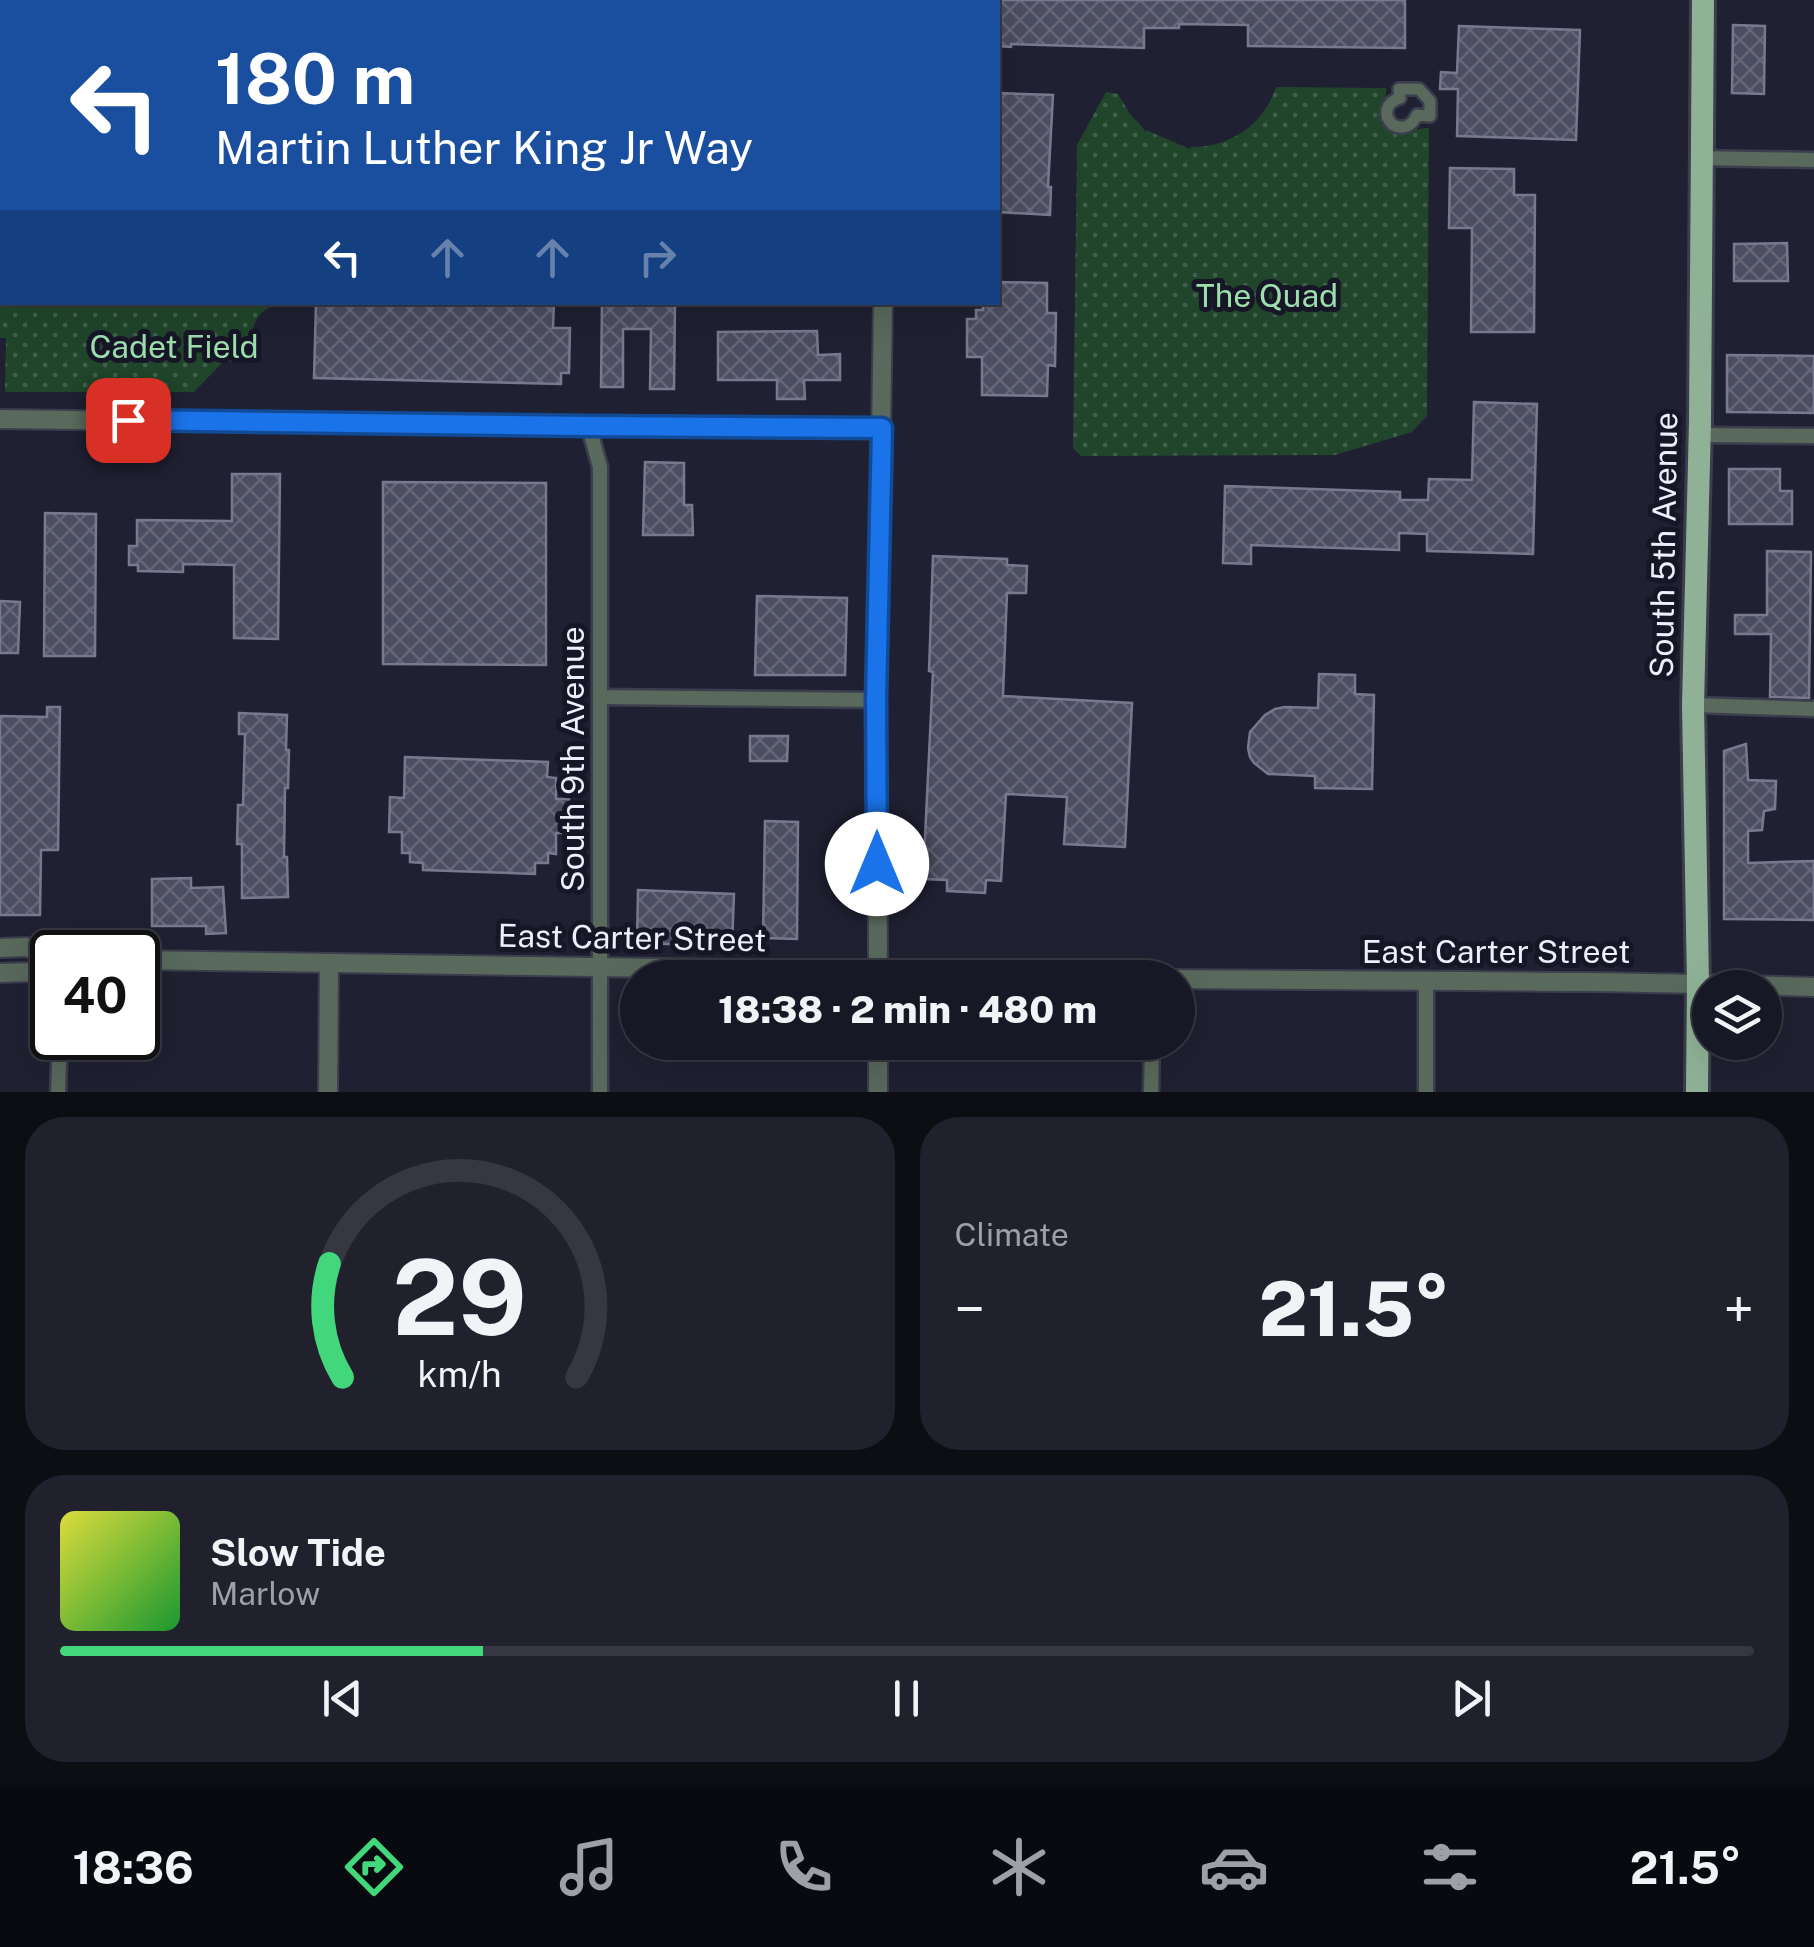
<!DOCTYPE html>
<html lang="en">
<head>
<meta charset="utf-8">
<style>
	:root { --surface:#171825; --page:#20212d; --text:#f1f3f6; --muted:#9ea0a7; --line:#363742; --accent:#42d77b }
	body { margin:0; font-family:"Public Sans",sans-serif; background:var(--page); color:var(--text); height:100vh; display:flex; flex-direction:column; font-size:38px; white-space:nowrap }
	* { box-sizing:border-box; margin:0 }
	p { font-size:32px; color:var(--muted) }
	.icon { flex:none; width:55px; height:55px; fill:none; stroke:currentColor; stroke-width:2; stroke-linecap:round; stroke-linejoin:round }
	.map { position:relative; height:1092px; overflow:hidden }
	.drawer { display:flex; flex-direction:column; gap:25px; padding:25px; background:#0d0d14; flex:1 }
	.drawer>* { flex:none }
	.banner { position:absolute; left:0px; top:0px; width:1000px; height:305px; box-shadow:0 10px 40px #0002,0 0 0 2px var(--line); background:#1a4fa0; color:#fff; overflow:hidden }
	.buttons { position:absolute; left:1692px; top:970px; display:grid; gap:20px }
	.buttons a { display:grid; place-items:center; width:90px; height:90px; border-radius:50%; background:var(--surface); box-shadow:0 10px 40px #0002,0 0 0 2px var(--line); font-size:50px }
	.speed { position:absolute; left:30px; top:930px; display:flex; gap:20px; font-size:50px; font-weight:700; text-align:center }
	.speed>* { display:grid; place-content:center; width:130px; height:130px; border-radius:50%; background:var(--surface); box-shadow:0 10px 40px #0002,0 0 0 2px var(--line); line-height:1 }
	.speed .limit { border:5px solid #111; border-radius:15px; background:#fff; color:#111 }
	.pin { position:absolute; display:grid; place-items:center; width:85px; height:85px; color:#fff; margin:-42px; border-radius:20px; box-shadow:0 5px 15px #0006 }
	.me { position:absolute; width:110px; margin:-55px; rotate:0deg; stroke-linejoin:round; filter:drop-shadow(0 0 8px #0008) }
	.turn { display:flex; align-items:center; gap:35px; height:210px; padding:0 50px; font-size:45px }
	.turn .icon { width:130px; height:130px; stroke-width:2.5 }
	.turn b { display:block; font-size:70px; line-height:85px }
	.lanes { display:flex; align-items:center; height:95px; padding:0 50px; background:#0003; justify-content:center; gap:50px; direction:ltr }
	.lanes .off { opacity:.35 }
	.big { font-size:75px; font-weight:800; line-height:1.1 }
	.drawer .card { flex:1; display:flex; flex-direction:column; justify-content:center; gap:15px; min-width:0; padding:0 35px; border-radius:40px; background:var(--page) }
	.drawer .dial { align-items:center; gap:0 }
	.dial svg { height:260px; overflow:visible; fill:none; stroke:var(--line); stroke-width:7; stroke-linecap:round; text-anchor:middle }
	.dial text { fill:var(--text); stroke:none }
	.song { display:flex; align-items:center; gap:30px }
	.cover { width:120px; height:120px; border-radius:15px; background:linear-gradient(135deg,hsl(60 70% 55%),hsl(130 70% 35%)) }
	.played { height:10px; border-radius:5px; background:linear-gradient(90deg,var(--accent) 25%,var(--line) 25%) }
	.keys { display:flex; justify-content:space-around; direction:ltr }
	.heat { display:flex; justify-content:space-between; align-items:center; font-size:55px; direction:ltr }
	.drawer .tiles { flex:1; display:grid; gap:25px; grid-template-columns:1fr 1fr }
	.card:last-child { grid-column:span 2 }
	.trip { position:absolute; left:620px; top:960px; width:575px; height:100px; border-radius:50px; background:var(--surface); box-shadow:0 10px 40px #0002,0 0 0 2px var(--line); font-weight:800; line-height:100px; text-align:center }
	.dock { display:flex; height:160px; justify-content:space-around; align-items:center; background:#090a0f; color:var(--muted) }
	.dock .icon { width:70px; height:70px }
	.dock .current { color:var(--accent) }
	.dock b { font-size:45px; color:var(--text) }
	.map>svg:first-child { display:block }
</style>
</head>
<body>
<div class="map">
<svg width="1814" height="1092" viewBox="0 0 1814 1092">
	<defs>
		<pattern id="park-dots" width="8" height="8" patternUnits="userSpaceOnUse" patternTransform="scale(2.5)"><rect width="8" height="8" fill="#20452b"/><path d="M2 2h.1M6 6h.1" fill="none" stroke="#41604b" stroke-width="1.8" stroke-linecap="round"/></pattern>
		<pattern id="building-cross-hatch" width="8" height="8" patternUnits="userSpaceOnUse" patternTransform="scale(2.5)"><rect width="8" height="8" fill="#4b4d60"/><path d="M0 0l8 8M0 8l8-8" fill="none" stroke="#656778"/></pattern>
	</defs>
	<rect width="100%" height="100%" fill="#1f2031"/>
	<!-- park -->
	<g fill="url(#park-dots)">
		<path d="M538,0h286l-3,2h-283z"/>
		<path d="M1276,87l110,1c1,10 -5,16 -5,25 1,28 32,15 48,15l-2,288 -15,16 -77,23 -254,1 -8,-8 4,-303 29,-53 12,2 12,20 14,15v3l2,-2 44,19 1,-2c40,0 72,-22 85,-60z"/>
		<path d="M0,113h2v189l277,1c-4,2 -10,4 -14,7 -17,12 -12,36 -25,51l-17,1 -29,30h-189l1,-54h-6z"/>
	</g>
	<!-- building -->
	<g fill="url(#building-cross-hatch)" stroke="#78798f" stroke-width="2.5">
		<path d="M998,0h407v48l-157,-2v-21l-69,-1v4h-35v20l-133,-4v3l-13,-1z"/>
		<path d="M1733,25l32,1 -1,68 -32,-1z"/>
		<path d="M1459,26l121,4 -4,110 -119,-4 1,-47h-18l1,-17 16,1z"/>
		<path d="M998,93l55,2 -5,92h3l-1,28 -52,-3z"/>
		<path d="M1450,168l64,1v26h21l-1,137h-63l1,-104h-23z"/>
		<path d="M1787,243l1,38h-54v-37z"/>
		<path d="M998,282l49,1v30h9l-1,53 -7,-1 -1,31 -65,-1v-38h-15v-38h9v-9h7v-8h15z"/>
		<path d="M316,302h238l-1,26h17l-1,45h-8v11l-247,-6z"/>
		<path d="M602,302h73l-1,87h-24l1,-60h-28v58h-22z"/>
		<path d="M817,331l1,24 22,-1v26h-36l1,19h-28v-19h-59v-48z"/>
		<path d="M1727,355l87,1v57l-87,-1z"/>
		<path d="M1474,402l63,2 -4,150 -106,-3v-17l-28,-1v17l-148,-5v19l-28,-1 2,-77 175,6v8h28l1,-21 43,1z"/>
		<path d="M645,462l39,1v42h8l1,30h-50z"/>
		<path d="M1729,469h51v22h12v33h-63z"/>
		<path d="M232,474h48l-2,165 -44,-1v-73l-51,-1v8l-45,-1v-6h-9v-19h8v-26l95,1z"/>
		<path d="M383,482l163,1v182l-163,-1z"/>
		<path d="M45,513l51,1 -1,142h-51z"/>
		<path d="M1767,551l44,1 -2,146 -39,-1 1,-63h-36v-19h32z"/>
		<path d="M933,556l74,3v6l20,1 -1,27h-19l-4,103 129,7 -7,144 -61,-3 3,-47 -61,-3 -5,87 -15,-1 -1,13 -38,-2v-11l-24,-1 10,-207 -4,-1z"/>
		<path d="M757,596l90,2 -2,77h-90z"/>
		<path d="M0,601l20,1 -2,51h-18z"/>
		<path d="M1319,674l36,1v19l19,1 -2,94 -57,-1v-12l-47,-2 -14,-11 -4,-6 -2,-9 2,-16 15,-17 10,-6 10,-2 33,1z"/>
		<path d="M47,707h13l-2,143h-17l-1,65h-40v-199l47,1z"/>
		<path d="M239,713l48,2 -1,35h3l-1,38h-3l-1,69h3l1,40 -46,1v-54h-5l1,-39h5l2,-71h-6z"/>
		<path d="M750,736h38l-1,25h-37z"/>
		<path d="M1746,744l2,36 28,1 -1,28 -11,2 -2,19 -14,1v32l66,-2v59l-90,-1v-168z"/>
		<path d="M405,757l143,5 -1,15 9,1v21h13l-1,34h-12v21l-8,-1v10h-13v11l-112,-4v-7l-13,-1v-9h-8v-21h-13l1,-35 14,1z"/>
		<path d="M765,821l33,1 -1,117 -34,-1z"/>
		<path d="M191,878v10l32,-1 3,46 -20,1v-8h-54v-47z"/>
		<path d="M638,890l96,4 -2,52 -95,-3z"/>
	</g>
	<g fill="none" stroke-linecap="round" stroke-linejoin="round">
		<!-- pedestrian casing -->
		<g stroke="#3c3d4d" stroke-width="16">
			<path id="pedestrian" d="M1399,89h20l11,12v15l-13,-1c-5,11 -13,15 -24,10 -11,-10 -7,-23 7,-27z"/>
		</g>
		<!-- minor casing -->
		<g stroke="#3c3d4d" stroke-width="19">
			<g id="minor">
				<path d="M345,0l4,2"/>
				<path d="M408,2v-2"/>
				<path d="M0,39h2"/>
				<path d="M1701,158l113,2"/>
				<path d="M589,427l11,40v625"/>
				<path d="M1700,435l114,1"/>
				<path d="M600,697l277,3"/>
				<path d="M1693,705l121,4"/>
				<path d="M58,1092l2,-54"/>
				<path d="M1151,1092l1,-50"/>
				<path d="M1426,1092v-109"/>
			</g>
		</g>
		<!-- tertiary casing -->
		<g stroke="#3c3d4d" stroke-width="22">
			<g id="tertiary">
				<path d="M911,2l1,-2"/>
				<path d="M0,419l589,8h293"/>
				<path d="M0,948l26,-1 26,8"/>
				<path d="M138,960l919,14 69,4"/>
				<path d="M0,973l31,-1 21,-10"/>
				<path d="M878,978l-1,-278 6,-398"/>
				<path d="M1178,979c212,2 424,1 636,8"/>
				<path d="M878,1042v50"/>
				<path d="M328,1092l1,-128"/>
			</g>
		</g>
		<!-- primary casing -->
		<g stroke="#3c3d4d" stroke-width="28">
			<path id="primary" d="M1697,1092l1,-109 -5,-278 7,-283 3,-422"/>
		</g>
		<!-- pedestrian -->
		<use href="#pedestrian" stroke="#59695c" stroke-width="11"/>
		<!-- minor -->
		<use href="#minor" stroke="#59695c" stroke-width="14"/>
		<!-- tertiary -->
		<use href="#tertiary" stroke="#59695c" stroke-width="18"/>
		<!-- primary -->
		<use href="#primary" stroke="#8fb297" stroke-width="22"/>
	</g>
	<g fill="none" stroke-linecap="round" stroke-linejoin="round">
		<!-- route casing -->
		<g stroke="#114b97" stroke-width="25">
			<path id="route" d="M128,420l461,6 293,2 -6,272 1,164"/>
		</g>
		<!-- route -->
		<use href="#route" stroke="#1a73e8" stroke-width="18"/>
	</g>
	<g text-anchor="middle" stroke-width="10" stroke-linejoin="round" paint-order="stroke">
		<!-- park labels -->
		<g font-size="32" fill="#9ddead" stroke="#161627">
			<text x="1267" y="307">The Quad</text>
			<text x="174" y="358">Cadet Field</text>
		</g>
		<!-- street labels -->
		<g font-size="32" fill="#eeeffb" stroke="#161627">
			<text transform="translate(1664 545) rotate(-89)" y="11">South 5th Avenue</text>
			<text transform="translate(573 759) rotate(-90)" y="11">South 9th Avenue</text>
			<text transform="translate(632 938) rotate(1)" y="11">East Carter Street</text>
			<text x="1496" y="963">East Carter Street</text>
		</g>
	</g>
</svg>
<div class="buttons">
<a><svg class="icon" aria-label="layers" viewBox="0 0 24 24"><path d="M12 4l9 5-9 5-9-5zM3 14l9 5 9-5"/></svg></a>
</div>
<div class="speed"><div class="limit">40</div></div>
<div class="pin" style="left:128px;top:420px;background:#d93025"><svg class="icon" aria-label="arrive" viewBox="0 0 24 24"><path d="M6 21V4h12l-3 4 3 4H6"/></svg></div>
<svg class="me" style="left:877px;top:864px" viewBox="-20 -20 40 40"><circle r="19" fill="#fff"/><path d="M0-13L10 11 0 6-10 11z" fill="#1a73e8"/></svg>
<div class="trip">18:38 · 2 min · 480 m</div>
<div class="banner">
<div class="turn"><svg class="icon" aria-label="left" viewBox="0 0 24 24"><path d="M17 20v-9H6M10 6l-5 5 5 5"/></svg><div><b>180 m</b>Martin Luther King Jr Way</div></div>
<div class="lanes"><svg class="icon" aria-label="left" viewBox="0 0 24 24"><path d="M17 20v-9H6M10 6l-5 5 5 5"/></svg><svg class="icon off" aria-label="ahead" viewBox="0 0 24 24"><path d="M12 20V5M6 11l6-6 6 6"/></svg><svg class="icon off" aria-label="ahead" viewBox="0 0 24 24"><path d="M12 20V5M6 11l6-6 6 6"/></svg><svg class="icon off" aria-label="right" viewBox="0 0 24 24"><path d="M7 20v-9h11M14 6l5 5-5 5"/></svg></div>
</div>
</div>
<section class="drawer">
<div class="tiles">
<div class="card dial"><svg viewBox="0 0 100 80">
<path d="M14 69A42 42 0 1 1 86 69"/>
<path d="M14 69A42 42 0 0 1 10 34" stroke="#42d77b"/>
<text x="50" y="56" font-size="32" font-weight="700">29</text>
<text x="50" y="72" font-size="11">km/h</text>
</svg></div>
<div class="card"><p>Climate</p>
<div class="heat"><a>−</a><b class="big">21.5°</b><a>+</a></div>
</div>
<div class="card">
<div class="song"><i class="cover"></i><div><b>Slow Tide</b><p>Marlow</p></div></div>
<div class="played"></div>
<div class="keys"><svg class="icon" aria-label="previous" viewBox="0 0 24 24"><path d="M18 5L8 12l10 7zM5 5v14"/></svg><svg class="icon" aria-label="pause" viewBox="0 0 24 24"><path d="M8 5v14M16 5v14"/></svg><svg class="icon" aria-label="next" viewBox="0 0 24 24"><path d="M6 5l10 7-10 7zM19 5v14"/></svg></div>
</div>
</div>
</section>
<nav class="dock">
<b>18:36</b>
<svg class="icon current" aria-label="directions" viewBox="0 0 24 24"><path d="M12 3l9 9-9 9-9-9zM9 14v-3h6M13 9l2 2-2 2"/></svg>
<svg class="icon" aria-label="music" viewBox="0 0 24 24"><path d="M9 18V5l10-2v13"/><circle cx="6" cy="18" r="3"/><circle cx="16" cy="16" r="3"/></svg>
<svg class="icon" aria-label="phone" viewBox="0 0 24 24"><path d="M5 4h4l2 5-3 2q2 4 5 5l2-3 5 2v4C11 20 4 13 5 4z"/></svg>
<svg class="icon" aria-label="climate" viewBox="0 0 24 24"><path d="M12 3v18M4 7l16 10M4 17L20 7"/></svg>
<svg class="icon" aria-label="car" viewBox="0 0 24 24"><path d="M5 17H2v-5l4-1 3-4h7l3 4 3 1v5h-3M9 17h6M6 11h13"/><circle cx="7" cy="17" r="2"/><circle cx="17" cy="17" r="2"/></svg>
<svg class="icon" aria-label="filters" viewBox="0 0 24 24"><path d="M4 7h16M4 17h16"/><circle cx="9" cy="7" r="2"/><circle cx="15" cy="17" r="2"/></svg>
<b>21.5°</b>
</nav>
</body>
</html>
